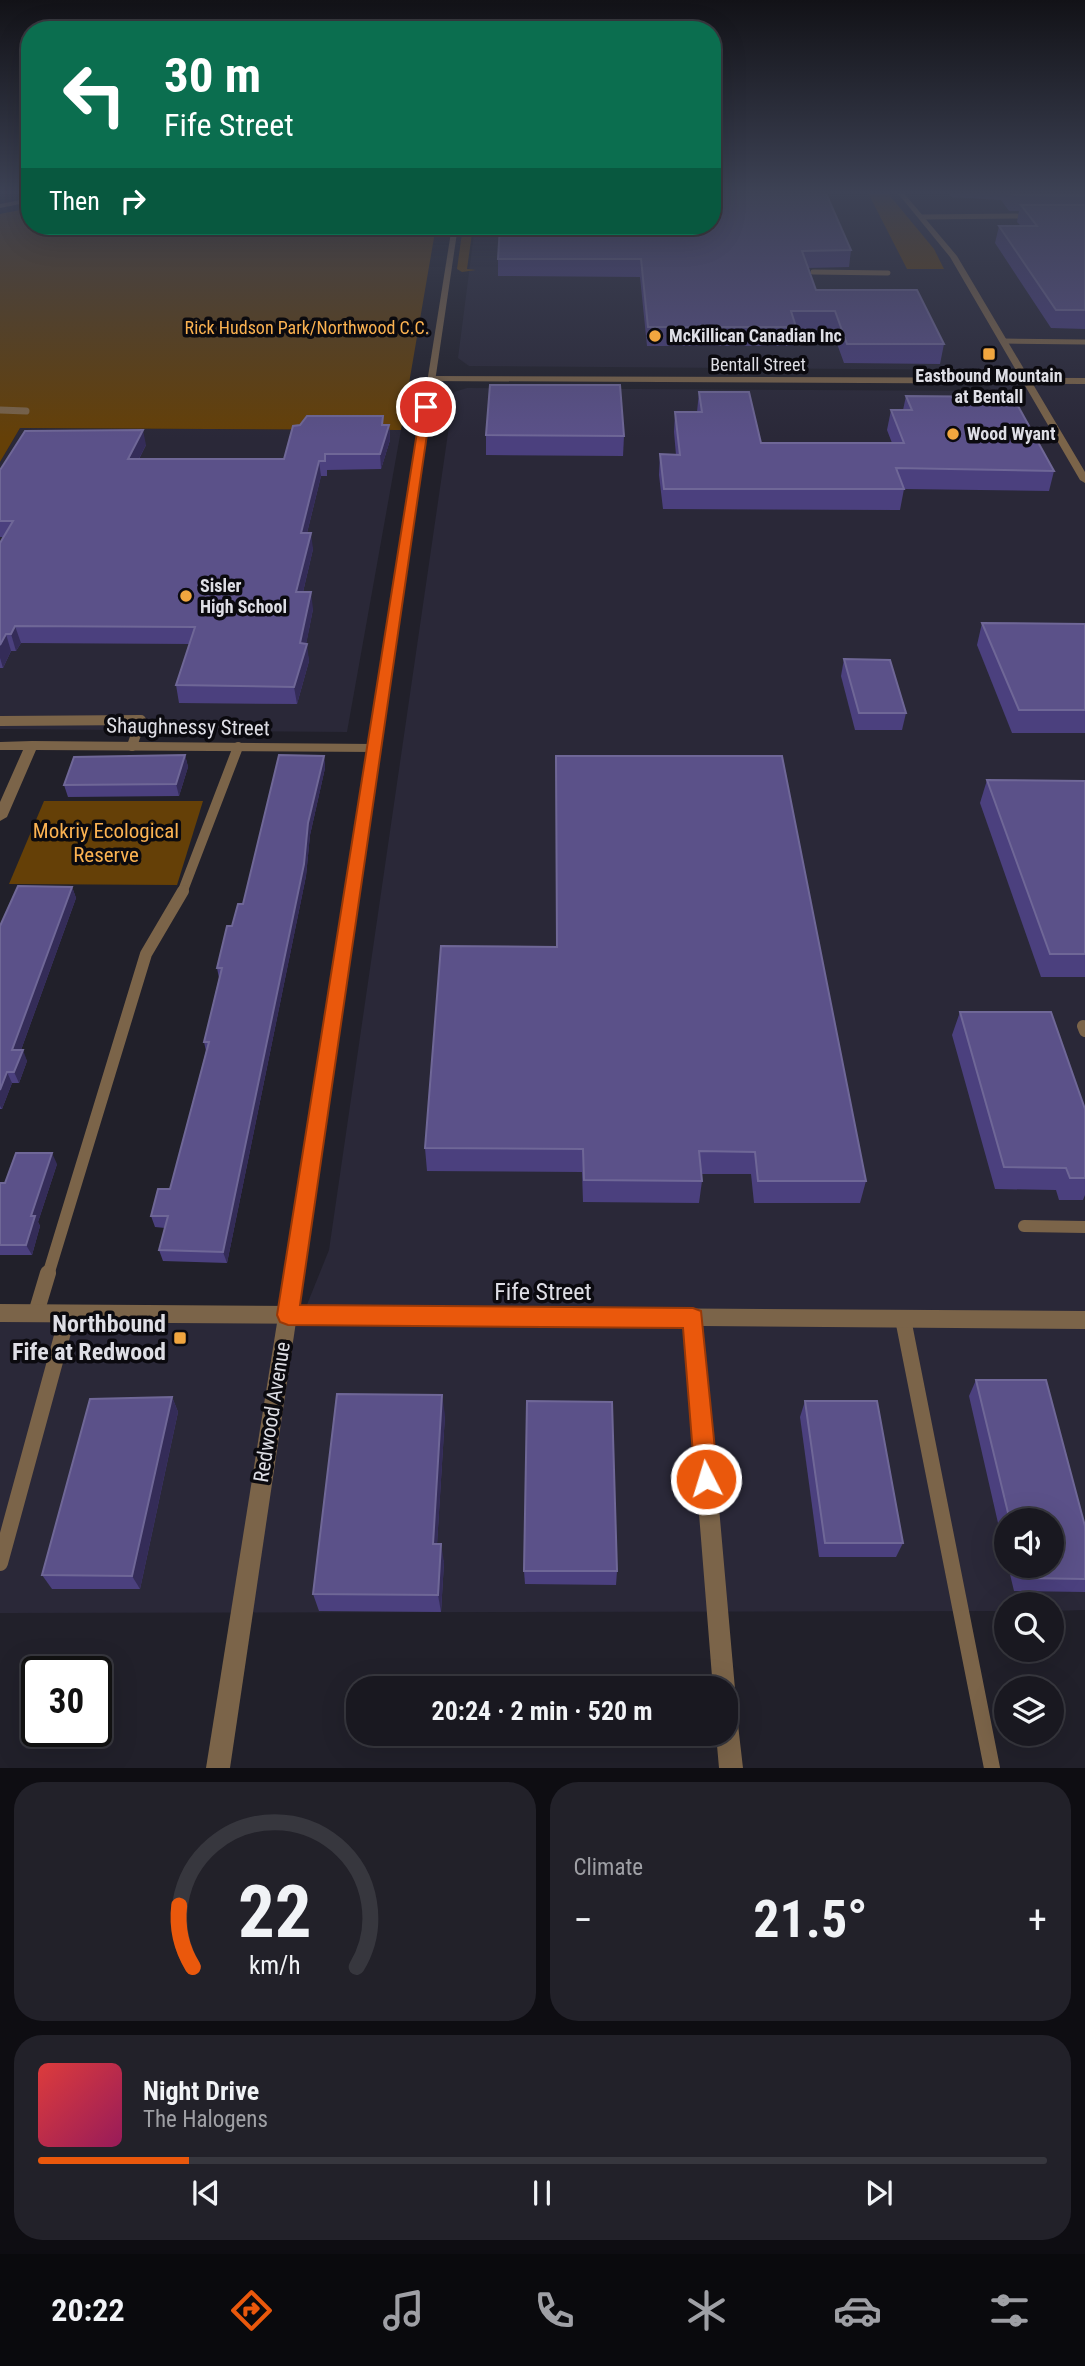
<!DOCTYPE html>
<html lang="en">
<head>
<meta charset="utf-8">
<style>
	:root { --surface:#191820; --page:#222129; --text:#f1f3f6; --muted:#9fa0a5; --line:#37373e; --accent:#ea580c }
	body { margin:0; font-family:"Roboto Condensed",sans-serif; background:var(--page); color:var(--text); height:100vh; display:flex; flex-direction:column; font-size:26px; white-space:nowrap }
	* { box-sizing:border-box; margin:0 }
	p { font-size:23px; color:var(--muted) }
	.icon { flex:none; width:38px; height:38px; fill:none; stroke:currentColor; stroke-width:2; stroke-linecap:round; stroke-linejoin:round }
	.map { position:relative; height:1768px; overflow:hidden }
	.drawer { display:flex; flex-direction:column; gap:14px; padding:14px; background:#0e0d12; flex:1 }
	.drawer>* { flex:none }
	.guide { position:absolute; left:21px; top:21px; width:700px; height:214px; border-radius:28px; box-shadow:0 7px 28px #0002,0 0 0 2px var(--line); background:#0b6e4f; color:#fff; overflow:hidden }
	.fabs { position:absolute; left:994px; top:1508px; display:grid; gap:14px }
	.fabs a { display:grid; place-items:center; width:70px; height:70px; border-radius:50%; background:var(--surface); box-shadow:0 7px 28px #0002,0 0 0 2px var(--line); font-size:35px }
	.speed { position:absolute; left:21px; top:1656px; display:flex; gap:14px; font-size:35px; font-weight:700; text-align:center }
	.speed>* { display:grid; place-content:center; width:91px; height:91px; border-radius:50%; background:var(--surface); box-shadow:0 7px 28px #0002,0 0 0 2px var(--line); line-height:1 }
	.speed .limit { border:4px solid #111; border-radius:10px; background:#fff; color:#111 }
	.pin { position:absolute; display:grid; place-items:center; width:60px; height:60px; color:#fff; margin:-30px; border:4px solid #fff; border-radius:50%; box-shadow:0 2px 7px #0007 }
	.me { position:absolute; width:77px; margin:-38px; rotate:355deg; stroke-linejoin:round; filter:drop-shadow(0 0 5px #0008) }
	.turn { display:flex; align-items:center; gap:24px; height:147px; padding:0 28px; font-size:32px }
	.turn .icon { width:91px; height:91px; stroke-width:2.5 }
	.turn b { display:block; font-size:49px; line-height:60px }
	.then { display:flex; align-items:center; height:66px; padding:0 28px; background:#0003; gap:14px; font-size:26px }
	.big { font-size:52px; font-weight:700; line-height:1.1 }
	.drawer .tile { flex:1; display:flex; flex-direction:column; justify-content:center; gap:10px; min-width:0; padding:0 24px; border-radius:28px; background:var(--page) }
	.drawer .dial { align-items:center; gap:0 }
	.dial svg { height:182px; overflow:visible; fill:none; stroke:var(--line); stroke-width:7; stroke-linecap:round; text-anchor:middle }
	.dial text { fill:var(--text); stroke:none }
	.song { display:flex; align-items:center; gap:21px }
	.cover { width:84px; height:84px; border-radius:10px; background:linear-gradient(135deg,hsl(0 70% 55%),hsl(330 70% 35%)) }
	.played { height:7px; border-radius:4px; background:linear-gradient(90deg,var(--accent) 15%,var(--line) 15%) }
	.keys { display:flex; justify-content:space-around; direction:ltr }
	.heat { display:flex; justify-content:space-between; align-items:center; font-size:38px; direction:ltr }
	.drawer .tiles { flex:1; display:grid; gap:14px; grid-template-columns:1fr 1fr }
	.tile:last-child { grid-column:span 2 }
	.trip { position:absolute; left:346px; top:1676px; width:392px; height:70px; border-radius:28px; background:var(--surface); box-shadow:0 7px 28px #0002,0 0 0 2px var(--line); font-weight:700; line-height:70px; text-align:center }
	.tabs { display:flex; height:112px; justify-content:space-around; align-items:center; background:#0a0a0d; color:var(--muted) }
	.tabs .icon { width:49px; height:49px }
	.tabs .selected { color:var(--accent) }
	.tabs b { font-size:32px; color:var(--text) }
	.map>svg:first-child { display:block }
</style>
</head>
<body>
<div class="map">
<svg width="1085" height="1768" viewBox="0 0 1085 1768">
	<rect width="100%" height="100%" fill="#21202a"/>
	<!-- built -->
	<g fill="#2a2838" fill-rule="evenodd">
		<path d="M712,191h373v1419l-33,1v-6h-46v6l-1006,2v-293l300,2 29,-72 125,-858 13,-4 525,3 -12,-21 -511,-4 -11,-8 17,-132h237zM1006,1521h46v45h-46z"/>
		<path d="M20,428l381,2 -54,302 -347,-3v-267z"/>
	</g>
	<!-- green -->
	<g fill="#654007">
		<path d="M867,191h19l48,58 10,20h-37z"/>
		<path d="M30,208v18h406l-35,204 -381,-2 -20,34v-248z"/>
		<path d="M463,226h10l-6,43 9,1 -14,2 -5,-3z"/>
		<path d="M44,801h159l-26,84 -168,-1z"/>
	</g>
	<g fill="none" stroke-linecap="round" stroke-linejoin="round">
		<!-- service-far4 -->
		<g stroke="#7b6449" stroke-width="5">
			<path d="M921,217l109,-1"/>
			<path d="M813,272l75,1"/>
			<path d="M1003,341l82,1"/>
		</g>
		<!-- service-far3 -->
		<path stroke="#7b6449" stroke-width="7" d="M0,410l26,1"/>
		<!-- service-far2 -->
		<g stroke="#7b6449" stroke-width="10">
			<path d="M0,721l141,-1 -9,26"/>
			<path d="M182,893l56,-146"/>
		</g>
		<!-- service-far1 -->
		<g stroke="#7b6449" stroke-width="12">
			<path d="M1083,1026l2,5"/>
			<path d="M1024,1226l61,1"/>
			<path d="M48,1275l98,-321 37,-63"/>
		</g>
		<!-- service -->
		<g stroke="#7b6449" stroke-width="16">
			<path d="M36,1313l12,-40"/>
			<path d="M903,1319l89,449"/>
			<path d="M0,1563l68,-249"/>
		</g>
		<!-- minor -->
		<g fill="#7b6449" fill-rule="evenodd">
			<path d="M430,376l655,2v6l-658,-3 -1,-2z"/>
			<path d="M32,741l344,3 6,4 -6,4 -340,-2 -29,67 -7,4v-19l23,-52h-23v-8z"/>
			<path d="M0,1304l1085,7v18l-382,-3 32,363 -3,8 -6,2v-10h-13l-29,-363 -684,-4z"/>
			<path d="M726,1705l8,3 3,8 6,52h-24l-3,-34h10z"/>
		</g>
		<!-- tertiary -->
		<g fill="#7b6449" fill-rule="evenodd">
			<path d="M896,191h6l55,65 128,216v11l-5,-3 -130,-223z"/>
			<path d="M30,198v4l-30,6v-4z"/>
			<path d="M452,226h6l-228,1542h-24z"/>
		</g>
	</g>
	<!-- wall -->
	<g fill="#4b407e">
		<path d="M947,191h138v138l-34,-1 -56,-85 4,-17h22l-4,-4 2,-11h-10l-8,-11 -50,-3z"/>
		<path d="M851,250l-2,17 -41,1 8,22 128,54 -4,20 -96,-1 -12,-33h-36l-2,16h-147l-7,-69 -142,-1v-17z"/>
		<path d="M699,392l62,51h131l-5,-13 4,-20h12l3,-14 148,75 -5,20 -145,-2 -4,21 -237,-1 -4,-34 1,-21 16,1 -2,-23 1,-20h22z"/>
		<path d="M384,425h5l1,15 -9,29 -54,1v6h-6l-14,57 6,16 -10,43 10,17 -7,35 3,17 -12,43 -118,-1 -3,-18 14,-41 -169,-1 -5,8h-5l-8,17h-3v-125l4,-6h-4v-67l146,-25 -7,14h145z"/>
		<path d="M486,435l138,1 -1,20 -137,-1z"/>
		<path d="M982,623l103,1v109h-73l-35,-88z"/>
		<path d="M844,659l62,54 -4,17h-47l-14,-54z"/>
		<path d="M185,755l3,12 -9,29 -111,1 -4,-12z"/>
		<path d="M324,756l1,12 -15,67 -4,41 -79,387 -64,-2 -4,-11 6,-22 -10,-1 -4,-11 19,-27 36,-138 -2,-9 15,-64 -2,-10 15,-42 11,-22z"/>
		<path d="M987,780l98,1v196h-44l-61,-174z"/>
		<path d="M72,887l4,11 -55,152 6,11 -8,22h-7l-10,26h-2v-183z"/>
		<path d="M441,946l425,235 -6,22h-106l-3,-29h-49v7l-3,22 -116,-1 -1,-30 -155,-1 -2,-23z"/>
		<path d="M960,1012l125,97v86l-2,5h-24l-3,-10 -61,-1 -43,-154z"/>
		<path d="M57,1164l-19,58 2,4 -8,29h-32v-72h5z"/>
		<path d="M976,1380l109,146v66l-71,-1 -6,-25h44v-45h-46v37l-37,-162z"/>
		<path d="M172,1397l6,15 -38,177h-88l-10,-14z"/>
		<path d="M805,1401l98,142 -7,14h-77l-19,-140z"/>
		<path d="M445,1415l-8,129 7,18 -3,50 -122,-1 -6,-17z"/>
		<path d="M524,1571h93l-1,14 -91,-1z"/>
	</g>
	<!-- shaded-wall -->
	<g fill="#342c58">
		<path d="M389,425l1,15 -9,29 -1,-15z"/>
		<path d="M143,430l3,15 -15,29 -3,-15z"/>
		<path d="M319,461l2,15 -18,73 -2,-16z"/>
		<path d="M311,533l2,16 -14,60 -3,-17z"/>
		<path d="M311,592l2,17 -8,41 2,-6 2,17 -12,43 -3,-17 6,-44z"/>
		<path d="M15,626l6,17 -5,8 -5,-17z"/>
		<path d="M6,634l5,17 -8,17 -3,-10v-13z"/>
		<path d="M185,755l3,12 -9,29 -3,-12z"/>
		<path d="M324,756l1,12 -15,67 -4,41 -79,387 -4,-11 85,-429z"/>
		<path d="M72,887l4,11 -59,163 -5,-11z"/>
		<path d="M23,1050l4,11 -8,22 -5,-11z"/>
		<path d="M7,1072l5,11 -10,26 -2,-3v-16z"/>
		<path d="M52,1153l5,11 -19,58 2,4 -8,29 -6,-10 5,-29z"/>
		<path d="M442,1395l3,20 -9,147 -3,-18z"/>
		<path d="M172,1397l6,15 -38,177 -8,-13z"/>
		<path d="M441,1544l3,18 -3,50 -3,-17z"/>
	</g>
	<!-- building -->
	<g fill="#5b5189" stroke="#6f6797" stroke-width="2">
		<path d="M712,191h113l26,59 -49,1 14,39h101l27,54h-97l-12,-33h-44l5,16h-148l-7,-68h-143l2,-33h212z"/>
		<path d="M1010,191h75v5l-72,-1z"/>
		<path d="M1021,205h64v105h-29l-57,-84h38z"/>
		<path d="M490,385h130l4,51 -138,-1z"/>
		<path d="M699,392h50l12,51h143l-13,-33h21l-6,-14 107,1 41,74 -158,-3 8,21h-240l-4,-35 20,1 -5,-43h27z"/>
		<path d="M307,416h76l-1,9h7l-9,29h-55v7h-6l-18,72h10l-15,59h15l-11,51 7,1 -13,43 -118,-2 19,-58 -180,-1 -4,8h-5l-6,11v-102l13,-22h-13v-51l25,-39 118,-1 -15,29h156l9,-33 7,-1z"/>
		<path d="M982,623l103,1v86h-66z"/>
		<path d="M844,659l46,1 16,53h-47z"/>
		<path d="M185,755l-9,29 -112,1 10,-28z"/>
		<path d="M279,755l45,1 -16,67 -4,41 -81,388 -64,-2 9,-34h-17l7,-27h12l39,-147h-5l18,-74h-5l10,-42h5l6,-22h5z"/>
		<path d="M556,756h226l84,425h-108l-3,-29 -56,-1 3,30 -118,-1 -1,-31 -158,-1 16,-202 116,1z"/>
		<path d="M987,780l98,1v173h-35z"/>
		<path d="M18,886l54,1 -60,163h11l-9,22h-7l-7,18v-164z"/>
		<path d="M960,1012h91l34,97v69h-15l-4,-10 -62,-1z"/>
		<path d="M16,1153h36l-21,63h4l-9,29h-26v-62h5z"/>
		<path d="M976,1380h70l39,146v53l-62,-1 -2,-12h31v-45h-42z"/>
		<path d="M337,1394l105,1 -9,149h8l-3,51 -125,-1z"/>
		<path d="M172,1397l-40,179 -90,-1 48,-176z"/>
		<path d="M527,1401l85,1 5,169h-93z"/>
		<path d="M805,1401h72l26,142h-78z"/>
	</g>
	<!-- sky -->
	<linearGradient id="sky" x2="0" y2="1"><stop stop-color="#121217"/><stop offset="0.44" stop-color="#3d4255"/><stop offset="1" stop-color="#3d4255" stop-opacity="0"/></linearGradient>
	<rect width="1085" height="438" fill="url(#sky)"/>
	<!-- route -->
	<path fill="#ea580c" stroke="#983908" stroke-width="2" d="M426,404l5,3 -131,898 393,3 8,3 17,168 -3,8 -9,4 -8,-4 -3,-8 -12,-151 -395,-3 -8,-3 -3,-7 144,-908z"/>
	<!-- markers -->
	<g fill="#f1a63f" stroke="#0b0a0f" stroke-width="2.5">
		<circle cx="655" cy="336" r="7"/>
		<rect x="982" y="347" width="14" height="14" rx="3.5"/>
		<circle cx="953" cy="434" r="7"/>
		<circle cx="186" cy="596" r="7"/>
		<rect x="173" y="1331" width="14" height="14" rx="3.5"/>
	</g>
	<g text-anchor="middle" stroke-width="7" stroke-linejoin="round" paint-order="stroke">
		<!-- far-park labels -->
		<g font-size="18" fill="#fbb251" stroke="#0b0a0f">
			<text x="307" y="334">Rick Hudson Park/Northwood C.C.</text>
		</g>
		<!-- far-poi labels -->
		<g font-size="18" font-weight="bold" fill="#dedee5" stroke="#0b0a0f" text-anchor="start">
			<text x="669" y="342">McKillican Canadian Inc</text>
			<text x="989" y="382" text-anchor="middle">Eastbound Mountain<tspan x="989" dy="21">at Bentall</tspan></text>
			<text x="967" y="440">Wood Wyant</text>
			<text x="200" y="592">Sisler<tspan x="200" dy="21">High School</tspan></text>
		</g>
		<!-- far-street labels -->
		<g font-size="18" fill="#dedee5" stroke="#0b0a0f">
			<text x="758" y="371">Bentall Street</text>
		</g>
		<!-- street labels -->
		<g font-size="21" fill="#dedee5" stroke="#0b0a0f">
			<text transform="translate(188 727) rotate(1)" y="7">Shaughnessy Street</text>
			<text transform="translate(272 1412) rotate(-81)" y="7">Redwood Avenue</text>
		</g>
		<!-- park labels -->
		<g font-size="21" fill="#fbb251" stroke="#0b0a0f">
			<text x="106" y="838">Mokriy Ecological<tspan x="106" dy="24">Reserve</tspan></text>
		</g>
		<!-- near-street labels -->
		<g font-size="24" fill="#dedee5" stroke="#0b0a0f">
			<text x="543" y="1300">Fife Street</text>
		</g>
		<!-- near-poi labels -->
		<g font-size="24" font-weight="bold" fill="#dedee5" stroke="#0b0a0f" text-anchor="end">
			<text x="166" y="1332">Northbound<tspan x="166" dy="28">Fife at Redwood</tspan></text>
		</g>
	</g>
</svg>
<div class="fabs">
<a><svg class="icon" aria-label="sound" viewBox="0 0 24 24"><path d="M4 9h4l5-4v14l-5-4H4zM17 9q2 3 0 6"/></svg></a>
<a><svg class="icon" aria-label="search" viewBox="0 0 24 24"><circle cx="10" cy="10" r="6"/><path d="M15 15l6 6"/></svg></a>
<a><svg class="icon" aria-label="layers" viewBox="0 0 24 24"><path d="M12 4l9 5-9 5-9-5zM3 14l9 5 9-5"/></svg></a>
</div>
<div class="speed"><div class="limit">30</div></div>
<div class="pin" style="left:426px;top:407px;background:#d93025"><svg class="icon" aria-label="arrive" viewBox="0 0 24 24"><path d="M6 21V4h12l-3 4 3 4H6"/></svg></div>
<svg class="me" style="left:706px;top:1479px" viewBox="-20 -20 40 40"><circle r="17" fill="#ea580c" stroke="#fff" stroke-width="3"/><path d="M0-11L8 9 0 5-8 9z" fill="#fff"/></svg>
<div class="trip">20:24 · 2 min · 520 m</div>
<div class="guide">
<div class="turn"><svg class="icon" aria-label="left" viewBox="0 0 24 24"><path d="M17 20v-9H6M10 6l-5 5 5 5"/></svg><div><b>30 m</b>Fife Street</div></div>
<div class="then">Then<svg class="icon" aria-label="right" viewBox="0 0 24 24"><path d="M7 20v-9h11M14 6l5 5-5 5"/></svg></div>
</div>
</div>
<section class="drawer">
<div class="tiles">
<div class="tile dial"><svg viewBox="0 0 100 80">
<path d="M14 69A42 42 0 1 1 86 69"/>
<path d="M14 69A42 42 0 0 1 8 42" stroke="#ea580c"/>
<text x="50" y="56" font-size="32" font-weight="700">22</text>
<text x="50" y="72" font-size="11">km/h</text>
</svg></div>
<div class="tile"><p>Climate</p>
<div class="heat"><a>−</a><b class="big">21.5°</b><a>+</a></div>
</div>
<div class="tile">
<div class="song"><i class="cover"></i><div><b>Night Drive</b><p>The Halogens</p></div></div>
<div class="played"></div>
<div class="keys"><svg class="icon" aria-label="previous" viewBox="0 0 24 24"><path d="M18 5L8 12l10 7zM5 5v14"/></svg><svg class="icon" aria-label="pause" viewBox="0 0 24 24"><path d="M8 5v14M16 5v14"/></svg><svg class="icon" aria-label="next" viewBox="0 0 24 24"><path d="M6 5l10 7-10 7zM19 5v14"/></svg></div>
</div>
</div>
</section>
<nav class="tabs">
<b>20:22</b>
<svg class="icon selected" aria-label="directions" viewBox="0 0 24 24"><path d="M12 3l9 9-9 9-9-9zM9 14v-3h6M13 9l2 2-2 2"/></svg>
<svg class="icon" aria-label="music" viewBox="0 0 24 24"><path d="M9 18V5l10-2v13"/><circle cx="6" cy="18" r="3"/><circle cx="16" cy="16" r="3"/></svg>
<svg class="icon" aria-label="phone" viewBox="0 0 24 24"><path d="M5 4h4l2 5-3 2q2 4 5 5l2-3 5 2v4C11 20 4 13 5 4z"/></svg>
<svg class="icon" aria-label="climate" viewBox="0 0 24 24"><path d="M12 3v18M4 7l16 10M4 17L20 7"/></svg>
<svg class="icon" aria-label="car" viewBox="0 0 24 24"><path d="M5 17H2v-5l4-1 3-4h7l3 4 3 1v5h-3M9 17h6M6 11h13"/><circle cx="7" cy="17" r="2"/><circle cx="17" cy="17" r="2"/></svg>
<svg class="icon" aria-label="filters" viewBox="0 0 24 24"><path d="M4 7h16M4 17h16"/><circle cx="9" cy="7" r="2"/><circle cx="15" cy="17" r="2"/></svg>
</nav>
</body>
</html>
